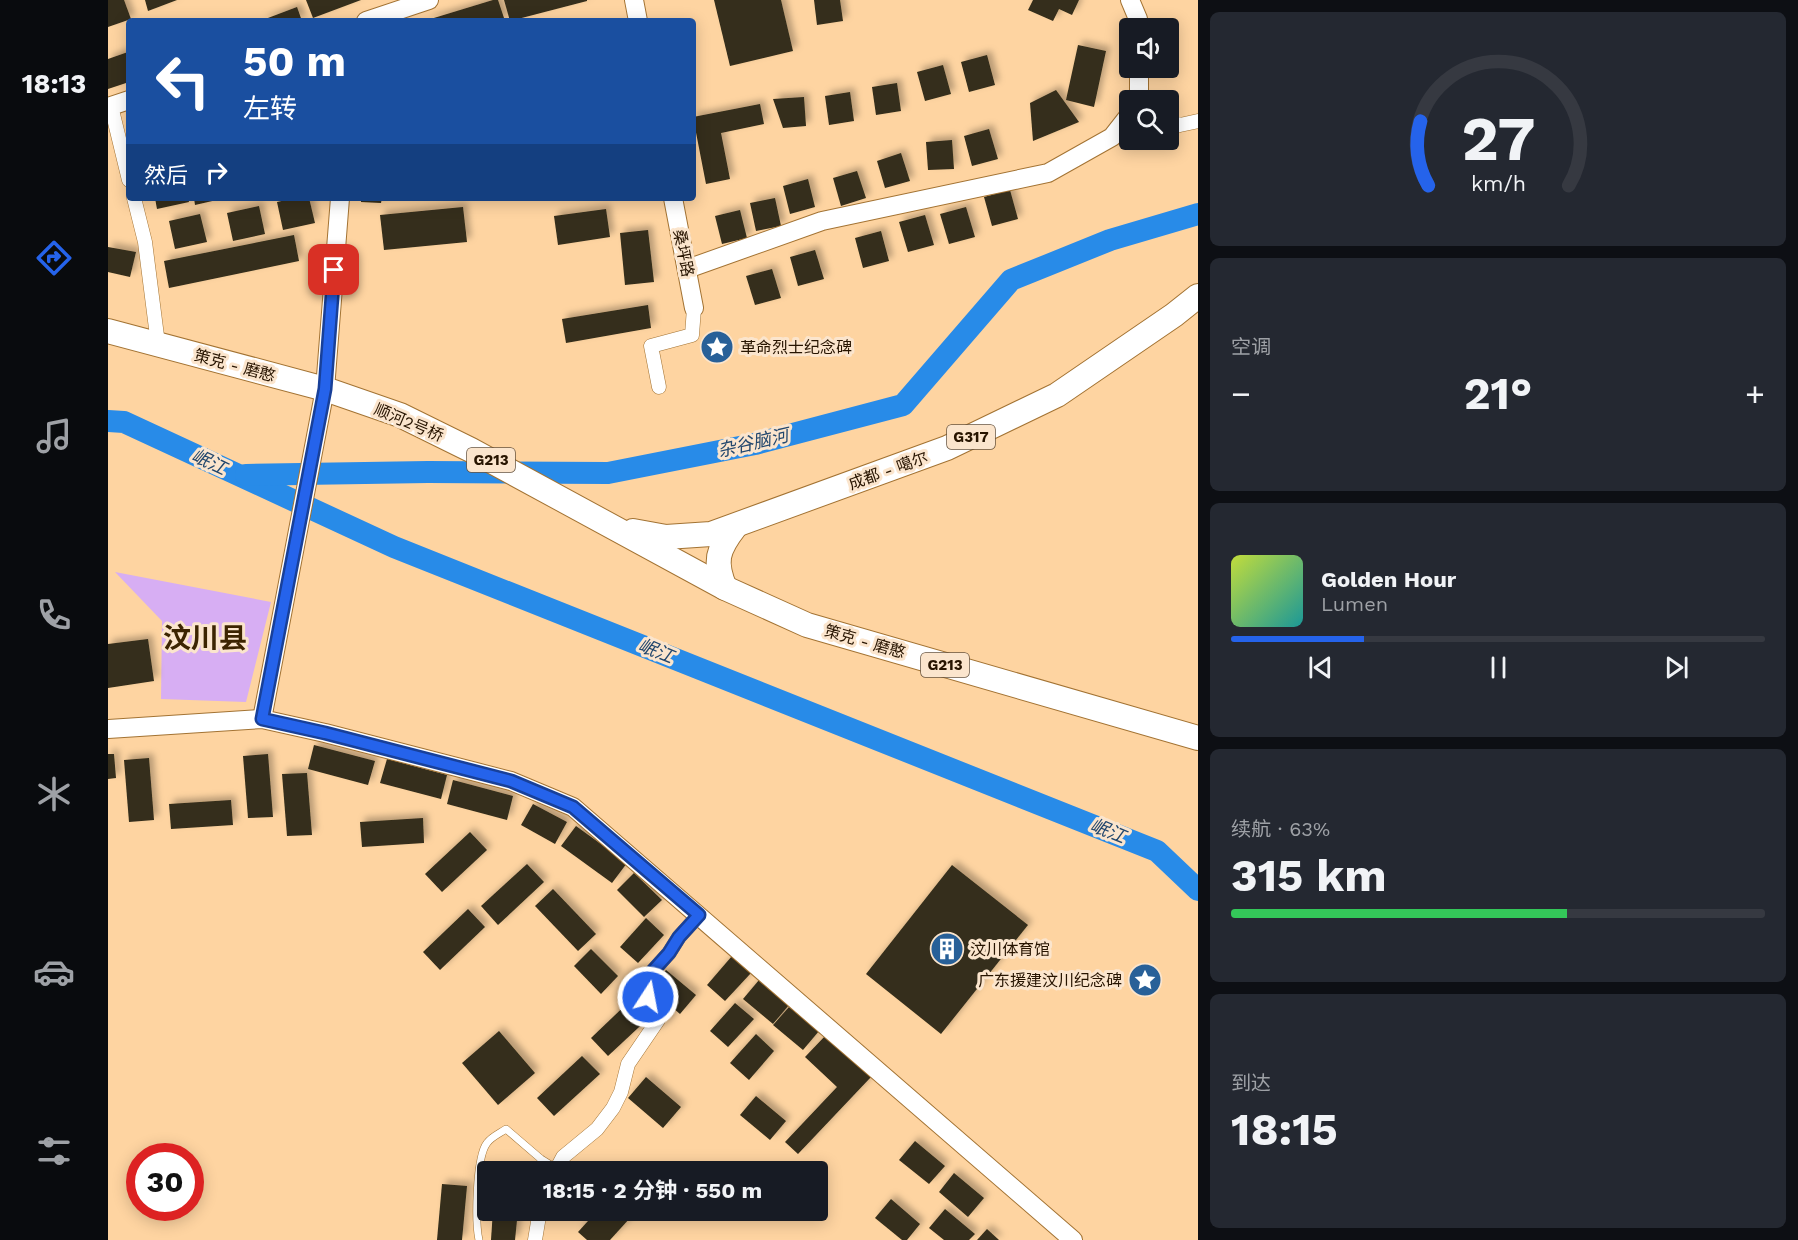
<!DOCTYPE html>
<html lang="zh">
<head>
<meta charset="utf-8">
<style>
	:root { --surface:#171b24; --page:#242831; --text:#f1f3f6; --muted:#9ea1a6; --line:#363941; --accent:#2563eb }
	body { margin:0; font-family:"Work Sans","Noto Sans SC",sans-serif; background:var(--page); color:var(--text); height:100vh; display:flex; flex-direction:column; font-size:22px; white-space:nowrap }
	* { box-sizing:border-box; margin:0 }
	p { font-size:20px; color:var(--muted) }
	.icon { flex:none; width:33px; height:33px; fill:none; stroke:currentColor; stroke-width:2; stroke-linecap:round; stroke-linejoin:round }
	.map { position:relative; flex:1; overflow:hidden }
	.details { display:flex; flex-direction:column; gap:12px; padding:12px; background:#0d0f14; width:600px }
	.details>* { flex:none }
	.guide { position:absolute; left:18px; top:18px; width:570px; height:183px; border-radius:6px; box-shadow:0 3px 15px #0003; background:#1a4fa0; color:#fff; overflow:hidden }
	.controls { position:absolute; left:1011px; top:18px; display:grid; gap:12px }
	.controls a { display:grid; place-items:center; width:60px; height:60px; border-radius:6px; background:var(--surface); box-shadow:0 3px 15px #0003; font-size:30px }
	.speed { position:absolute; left:18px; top:1143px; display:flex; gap:12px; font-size:30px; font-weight:700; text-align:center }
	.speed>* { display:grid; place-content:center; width:78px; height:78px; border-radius:50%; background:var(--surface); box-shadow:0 3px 15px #0003; line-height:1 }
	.speed .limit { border:9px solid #d22; background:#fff; color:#111 }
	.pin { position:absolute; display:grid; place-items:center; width:51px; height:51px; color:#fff; margin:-26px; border-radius:12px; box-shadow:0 3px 9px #0006 }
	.me { position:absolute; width:66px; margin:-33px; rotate:11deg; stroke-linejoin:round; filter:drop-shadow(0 0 4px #0008) }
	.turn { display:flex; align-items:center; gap:21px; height:126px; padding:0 18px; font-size:27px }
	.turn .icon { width:78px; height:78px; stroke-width:2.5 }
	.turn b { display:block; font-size:42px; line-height:51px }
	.then { display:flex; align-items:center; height:57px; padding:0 18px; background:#0003; gap:12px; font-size:22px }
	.big { font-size:45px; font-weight:700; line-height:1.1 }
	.details .widget { flex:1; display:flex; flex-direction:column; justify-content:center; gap:9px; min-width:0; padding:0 21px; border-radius:9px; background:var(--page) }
	.details .dial { align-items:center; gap:0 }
	.dial svg { height:156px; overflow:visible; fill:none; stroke:var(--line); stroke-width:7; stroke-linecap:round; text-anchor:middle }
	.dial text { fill:var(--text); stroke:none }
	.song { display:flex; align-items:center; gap:18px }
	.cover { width:72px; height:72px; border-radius:9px; background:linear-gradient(135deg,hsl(70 70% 55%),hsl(180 70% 35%)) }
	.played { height:6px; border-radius:3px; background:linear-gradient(90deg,var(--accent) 25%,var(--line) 25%) }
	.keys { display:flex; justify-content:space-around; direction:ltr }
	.heat { display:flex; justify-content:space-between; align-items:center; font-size:33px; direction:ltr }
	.charge { height:9px; border-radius:4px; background:linear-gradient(90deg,#34c759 63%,var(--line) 0) }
	.trip { position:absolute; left:369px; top:1161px; width:351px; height:60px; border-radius:6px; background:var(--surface); box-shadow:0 3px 15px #0003; font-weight:700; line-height:60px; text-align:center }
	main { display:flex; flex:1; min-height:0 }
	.tabs { display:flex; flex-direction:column; width:108px; justify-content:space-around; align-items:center; background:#090b0e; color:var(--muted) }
	.tabs .icon { width:42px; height:42px }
	.tabs .on { color:var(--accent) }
	.tabs b { font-size:27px; color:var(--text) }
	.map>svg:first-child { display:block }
</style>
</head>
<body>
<main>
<nav class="tabs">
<b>18:13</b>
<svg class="icon on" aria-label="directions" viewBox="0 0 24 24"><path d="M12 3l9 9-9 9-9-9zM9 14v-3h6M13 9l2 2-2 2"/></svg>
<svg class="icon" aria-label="music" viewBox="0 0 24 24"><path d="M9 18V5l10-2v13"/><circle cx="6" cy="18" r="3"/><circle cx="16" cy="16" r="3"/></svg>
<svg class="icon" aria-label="phone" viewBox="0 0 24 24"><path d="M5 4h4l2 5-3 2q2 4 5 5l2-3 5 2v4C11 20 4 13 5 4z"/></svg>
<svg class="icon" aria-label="climate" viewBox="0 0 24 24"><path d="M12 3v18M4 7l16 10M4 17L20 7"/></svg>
<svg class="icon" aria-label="car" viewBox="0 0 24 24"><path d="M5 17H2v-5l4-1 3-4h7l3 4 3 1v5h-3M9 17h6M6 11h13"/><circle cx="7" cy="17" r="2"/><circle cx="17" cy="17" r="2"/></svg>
<svg class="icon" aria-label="filters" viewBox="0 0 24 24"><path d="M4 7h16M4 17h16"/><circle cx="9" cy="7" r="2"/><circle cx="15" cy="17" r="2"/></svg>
</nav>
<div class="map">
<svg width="1090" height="1240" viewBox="0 0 1090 1240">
	<defs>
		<filter id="shadow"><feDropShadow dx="4.5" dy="-4.5" stdDeviation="3" flood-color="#0004"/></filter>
	</defs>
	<rect width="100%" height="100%" fill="#fed4a1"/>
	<!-- green -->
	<path fill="#d7aef3" d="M7,572l156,30 -25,100 -85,-3 1,-78z"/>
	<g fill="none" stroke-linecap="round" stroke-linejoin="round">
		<!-- river -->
		<g stroke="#288be8" stroke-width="22">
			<path d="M0,421l16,1 270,125 763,304 41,39"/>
			<path d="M138,475l182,-3 180,1 147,-29 148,-39 108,-125 99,-40 88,-26"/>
		</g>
	</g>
	<!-- building -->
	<g fill="#342d1a" filter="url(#shadow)">
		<path d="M0,0h16l7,19 -23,8z"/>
		<path d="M37,0h32l-29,11z"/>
		<path d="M198,0h55l-48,18z"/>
		<path d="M385,0h5l7,21h-81z"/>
		<path d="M396,0h83v1l-77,20z"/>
		<path d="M606,0h67l12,51 -63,15z"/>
		<path d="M706,0h26l3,21 -26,4z"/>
		<path d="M925,0h46l-7,15 -13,-6 -6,12 -25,-11z"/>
		<path d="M189,7l5,14h-42z"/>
		<path d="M970,45l28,6 -12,56 -28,-7z"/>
		<path d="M20,52l1,30 -21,7v-30z"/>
		<path d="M879,55l8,30 -26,7 -8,-30z"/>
		<path d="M835,65l8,29 -26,7 -8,-29z"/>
		<path d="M789,83l4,28 -25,4 -4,-28z"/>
		<path d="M948,90l23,32 -46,19 -3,-38z"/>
		<path d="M742,92l4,29 -25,4 -4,-29z"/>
		<path d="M696,97l2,29 -23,2 -10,-29z"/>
		<path d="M652,104l4,20 -43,9 9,46 -24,5 -13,-67z"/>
		<path d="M881,129l9,30 -26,7 -8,-30z"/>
		<path d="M844,140l2,29 -26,1 -2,-28z"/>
		<path d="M793,153l9,28 -25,7 -8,-27z"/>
		<path d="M749,171l9,27 -25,8 -8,-28z"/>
		<path d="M700,179l7,28 -25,7 -7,-28z"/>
		<path d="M902,190l8,29 -26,7 -8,-29z"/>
		<path d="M47,198h33l1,4 -32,7z"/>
		<path d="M86,198h27v1l-26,6z"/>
		<path d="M187,198h14l6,25 -32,7 -6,-28z"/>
		<path d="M253,198h21l-1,5 -20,-1z"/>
		<path d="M667,198l6,28 -25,5 -6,-28z"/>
		<path d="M151,206l6,28 -32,7 -6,-28z"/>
		<path d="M355,207l4,35 -83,8 -4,-35z"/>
		<path d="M858,207l9,30 -26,7 -9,-30z"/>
		<path d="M498,209l4,28 -52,8 -4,-29z"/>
		<path d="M632,210l7,28 -25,6 -7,-28z"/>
		<path d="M92,214l7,28 -32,7 -6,-28z"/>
		<path d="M817,215l9,30 -26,7 -9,-30z"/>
		<path d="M540,230l6,52 -29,3 -5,-52z"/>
		<path d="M773,231l8,30 -26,7 -8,-30z"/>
		<path d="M186,235l5,26 -130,27 -5,-27z"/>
		<path d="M0,247l28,5 -6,25 -22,-5z"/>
		<path d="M707,250l9,29 -26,7 -8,-29z"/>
		<path d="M664,269l9,29 -26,7 -9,-29z"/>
		<path d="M540,305l3,23 -85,15 -4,-24z"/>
		<path d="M40,639l6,42 -46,7v-44z"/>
		<path d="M206,745l61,16 -7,24 -60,-16z"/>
		<path d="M0,754h6l2,24 -8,1z"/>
		<path d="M160,754l5,63 -25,1 -5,-62z"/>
		<path d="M41,758l5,62 -25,2 -5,-62z"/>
		<path d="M279,759l60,16 -6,24 -61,-16z"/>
		<path d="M199,773l5,62 -25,1 -5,-62z"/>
		<path d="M345,780l60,16 -6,24 -60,-16z"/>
		<path d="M123,800l2,25 -62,4 -2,-25z"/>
		<path d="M425,804l34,18 -12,22 -34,-19z"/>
		<path d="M315,818l1,25 -62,4 -2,-25z"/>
		<path d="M468,826l51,37 -15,20 -51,-37z"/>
		<path d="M362,832l17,18 -45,42 -17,-18z"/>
		<path d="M419,864l17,18 -46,43 -17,-19z"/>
		<path d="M844,865l76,60 -87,109 -75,-60z"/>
		<path d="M526,873l28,27 -18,17 -27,-27z"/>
		<path d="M445,889l43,45 -18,17 -43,-45z"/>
		<path d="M360,909l17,18 -45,43 -17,-18z"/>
		<path d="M538,918l18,17 -26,28 -18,-16z"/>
		<path d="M483,949l27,27 -17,18 -27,-28z"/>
		<path d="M624,956l19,17 -26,28 -18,-16z"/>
		<path d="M558,970l30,25 -16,19 -29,-25z"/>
		<path d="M651,980l30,25 -16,19 -30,-25z"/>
		<path d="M528,995l17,19 -45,42 -17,-18z"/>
		<path d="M627,1003l19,16 -26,28 -18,-16z"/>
		<path d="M681,1007l30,24 -16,19 -30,-25z"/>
		<path d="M391,1031l36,42 -37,32 -36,-42z"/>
		<path d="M648,1034l18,17 -25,29 -19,-17z"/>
		<path d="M718,1035l45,42 -73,77 -13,-12 52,-55 -32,-30z"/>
		<path d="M474,1056l18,18 -46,42 -17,-18z"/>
		<path d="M538,1077l35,30 -18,21 -35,-30z"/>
		<path d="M648,1096l30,25 -16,19 -30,-25z"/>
		<path d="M807,1141l30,25 -16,18 -30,-24z"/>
		<path d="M846,1173l30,25 -16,19 -29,-25z"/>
		<path d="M334,1184l25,2 -5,54h-25z"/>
		<path d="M783,1199l29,25 -13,16h-5l-27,-22z"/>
		<path d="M837,1209l30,25 -6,6h-25l-15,-12z"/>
		<path d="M385,1210h25l-3,30h-24z"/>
		<path d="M490,1210h24l8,8 -20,22h-23l-9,-8z"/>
		<path d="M879,1229l12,11h-22z"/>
	</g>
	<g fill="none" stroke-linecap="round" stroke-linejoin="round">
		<!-- lane casing -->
		<g stroke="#a37333" stroke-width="8">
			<path id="lane" d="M371,1240c-4,-18 -3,-83 8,-97 4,-6 13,-10 19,-14l35,30"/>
		</g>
		<!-- street casing -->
		<g stroke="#a37333" stroke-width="15">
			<g id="street">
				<path d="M3,106l18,74"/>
				<path d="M1060,121l12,4 18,-4"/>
				<path d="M26,198l11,44 13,102"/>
				<path d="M551,387l-8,-41 41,-11 2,-27"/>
				<path d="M447,1172l8,-15 34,-28 16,-21 8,-16 7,-28 30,-44 2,-9 -12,-14 -3,-8 6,-16 18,-20 10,-16 20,-22"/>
				<path d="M427,1240l5,-30"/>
			</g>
		</g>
		<!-- secondary casing -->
		<g stroke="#a37333" stroke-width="20">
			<g id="secondary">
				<path d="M526,0l4,21"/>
				<path d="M1022,0l8,19v9"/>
				<path d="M258,21l63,-21"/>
				<path d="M1029,100l2,-8v-24"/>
				<path d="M0,107l21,-7"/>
				<path d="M565,198l21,110"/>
				<path d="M579,269l135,-48 226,-48 64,-36 18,-23"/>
				<path d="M154,719l63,-330 15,-191"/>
				<path d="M0,729l154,-10 63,14 186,48 62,26 500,433"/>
			</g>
		</g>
		<!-- highway casing -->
		<g stroke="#a37333" stroke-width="26">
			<g id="highway">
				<path d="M0,331l217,58 75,26 71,35 254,138 82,37 391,113"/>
				<path d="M525,531l33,6 45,-3 236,-86 110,-53 117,-80 24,-19"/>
				<path d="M617,588c-11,-26 -8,-38 10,-61"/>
			</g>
		</g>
		<!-- lane -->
		<use href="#lane" stroke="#fff" stroke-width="7"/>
		<!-- street -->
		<use href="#street" stroke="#fff" stroke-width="14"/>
		<!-- secondary -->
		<use href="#secondary" stroke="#fff" stroke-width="18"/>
		<!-- highway -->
		<use href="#highway" stroke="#fff" stroke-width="24"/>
		<!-- lane-bridge casing -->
		<g stroke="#a37333" stroke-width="8" stroke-linecap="butt">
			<path id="lane-bridge" d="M433,1159l21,13"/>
		</g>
		<!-- lane-bridge -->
		<use href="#lane-bridge" stroke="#fff" stroke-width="7"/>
	</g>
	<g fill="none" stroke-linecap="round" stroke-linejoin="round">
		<!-- route casing -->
		<g stroke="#184099" stroke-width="15">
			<path id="route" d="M226,270l-9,119 -63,330 63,14 186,48 62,26 126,108 -20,22 -10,16 -18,20 -6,16 3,8"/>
		</g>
		<!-- route -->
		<use href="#route" stroke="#2563eb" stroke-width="10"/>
	</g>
	<!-- icons -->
	<defs>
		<g id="sight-disc" transform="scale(1.725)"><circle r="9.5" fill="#286098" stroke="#fbe5cd"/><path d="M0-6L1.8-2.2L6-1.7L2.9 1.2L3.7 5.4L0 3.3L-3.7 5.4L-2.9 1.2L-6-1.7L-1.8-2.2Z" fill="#fff"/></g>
		<g id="building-disc" transform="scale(1.725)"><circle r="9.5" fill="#286098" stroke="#fbe5cd"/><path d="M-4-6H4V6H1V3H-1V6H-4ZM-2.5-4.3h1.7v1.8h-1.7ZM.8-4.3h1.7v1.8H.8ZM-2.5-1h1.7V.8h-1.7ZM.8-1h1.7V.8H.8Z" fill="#fff"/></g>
	</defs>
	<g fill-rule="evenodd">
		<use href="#sight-disc" x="609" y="347"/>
		<use href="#building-disc" x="839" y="949"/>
		<use href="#sight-disc" x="1037" y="980"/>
	</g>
	<g text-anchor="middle" stroke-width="6" stroke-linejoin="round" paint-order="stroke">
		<!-- shield labels -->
		<g fill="#fbe5cd" stroke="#67533e" stroke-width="1.5">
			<rect x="839" y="425" width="48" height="24" rx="4.5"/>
			<rect x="359" y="448" width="48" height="24" rx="4.5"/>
			<rect x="813" y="653" width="48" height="24" rx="4.5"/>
		</g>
		<g font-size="15" font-weight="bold" fill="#271400">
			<text x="863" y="442">G317</text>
			<text x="383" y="465">G213</text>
			<text x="837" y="670">G213</text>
		</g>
		<!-- street labels -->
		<g font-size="16" fill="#271400" stroke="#fbe5cd">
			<text transform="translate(576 253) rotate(79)" y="6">桑坪路</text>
			<text transform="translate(127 365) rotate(15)" y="6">策克 - 磨憨</text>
			<text transform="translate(301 422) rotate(23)" y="6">顺河2号桥</text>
			<text transform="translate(780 470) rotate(-20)" y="6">成都 - 噶尔</text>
			<text transform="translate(757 641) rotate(16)" y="6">策克 - 磨憨</text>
		</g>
		<!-- poi labels -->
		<g font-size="16" fill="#271400" stroke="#fbe5cd" text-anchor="start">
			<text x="632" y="353">革命烈士纪念碑</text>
			<text x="862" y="955">汶川体育馆</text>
			<text x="1014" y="986" text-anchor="end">广东援建汶川纪念碑</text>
		</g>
		<!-- water labels -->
		<g font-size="18" font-style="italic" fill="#22476d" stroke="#fbe5cd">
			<text transform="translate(645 443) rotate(-13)" y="6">杂谷脑河</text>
			<text transform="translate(101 462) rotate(25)" y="6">岷江</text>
			<text transform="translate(548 651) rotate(22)" y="6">岷江</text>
			<text transform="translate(1000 831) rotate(22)" y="6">岷江</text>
		</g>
		<!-- town labels -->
		<g font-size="28" font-weight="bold" fill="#3c2401" stroke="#fbe5cd">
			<text x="97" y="648">汶川县</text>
		</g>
	</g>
</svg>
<div class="controls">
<a><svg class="icon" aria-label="sound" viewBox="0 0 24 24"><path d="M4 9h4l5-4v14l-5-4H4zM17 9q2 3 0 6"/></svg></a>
<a><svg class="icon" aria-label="search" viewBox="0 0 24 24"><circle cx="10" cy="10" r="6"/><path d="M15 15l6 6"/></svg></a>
</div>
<div class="speed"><div class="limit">30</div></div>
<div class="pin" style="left:226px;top:270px;background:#d93025"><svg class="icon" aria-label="arrive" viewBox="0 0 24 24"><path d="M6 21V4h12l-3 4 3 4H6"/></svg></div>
<svg class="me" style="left:540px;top:997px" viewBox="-20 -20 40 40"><circle r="17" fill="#2563eb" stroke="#fff" stroke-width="3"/><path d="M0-11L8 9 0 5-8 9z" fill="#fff"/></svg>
<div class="trip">18:15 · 2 分钟 · 550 m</div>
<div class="guide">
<div class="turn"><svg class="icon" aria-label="left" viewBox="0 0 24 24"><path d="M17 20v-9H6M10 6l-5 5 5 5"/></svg><div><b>50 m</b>左转</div></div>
<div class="then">然后<svg class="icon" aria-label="right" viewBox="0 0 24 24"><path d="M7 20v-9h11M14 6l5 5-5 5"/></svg></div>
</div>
</div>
<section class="details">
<div class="widget dial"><svg viewBox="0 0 100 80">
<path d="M14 69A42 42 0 1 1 86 69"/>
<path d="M14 69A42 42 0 0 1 10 36" stroke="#2563eb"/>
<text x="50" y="56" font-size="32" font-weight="700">27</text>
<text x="50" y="72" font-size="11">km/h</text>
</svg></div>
<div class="widget"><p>空调</p>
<div class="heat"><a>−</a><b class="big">21°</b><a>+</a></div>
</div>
<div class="widget">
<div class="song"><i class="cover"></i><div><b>Golden Hour</b><p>Lumen</p></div></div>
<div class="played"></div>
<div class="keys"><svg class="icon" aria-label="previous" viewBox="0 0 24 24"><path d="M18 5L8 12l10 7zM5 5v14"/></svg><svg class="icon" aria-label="pause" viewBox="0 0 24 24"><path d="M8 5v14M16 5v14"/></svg><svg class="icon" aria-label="next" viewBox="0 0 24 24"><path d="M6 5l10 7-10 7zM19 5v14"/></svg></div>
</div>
<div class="widget"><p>续航 · 63%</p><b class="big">315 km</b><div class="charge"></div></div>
<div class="widget"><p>到达</p><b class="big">18:15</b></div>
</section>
</main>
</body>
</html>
